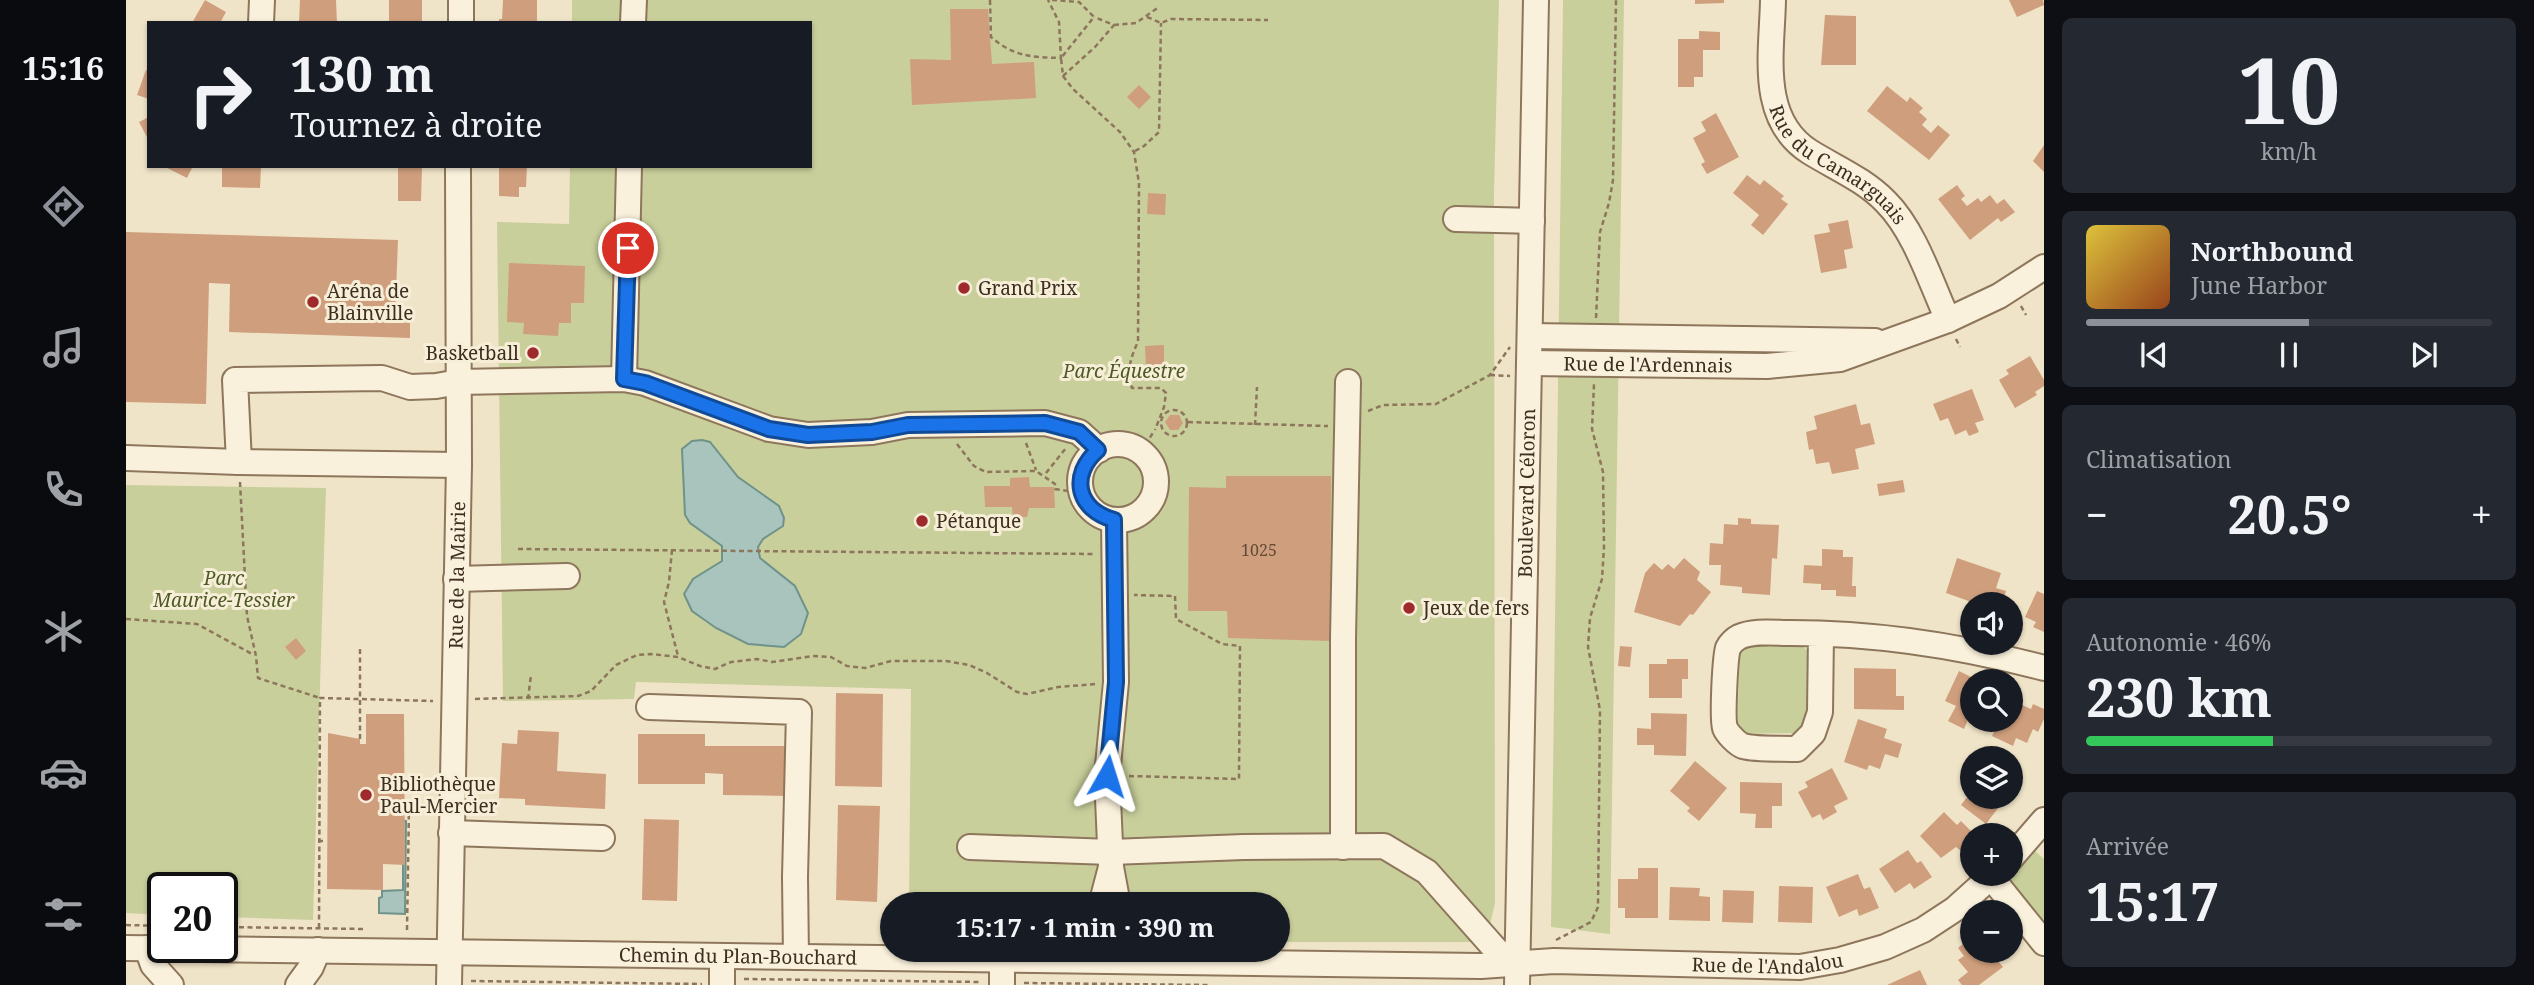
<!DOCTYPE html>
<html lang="fr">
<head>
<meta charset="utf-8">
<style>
	:root { --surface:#171b24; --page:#242831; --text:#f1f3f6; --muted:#9ea1a6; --line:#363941; --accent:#8c9099 }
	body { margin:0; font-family:"Noto Serif",serif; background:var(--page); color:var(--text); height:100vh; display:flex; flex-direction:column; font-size:26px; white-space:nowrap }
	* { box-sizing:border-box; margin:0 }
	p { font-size:23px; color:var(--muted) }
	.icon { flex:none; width:38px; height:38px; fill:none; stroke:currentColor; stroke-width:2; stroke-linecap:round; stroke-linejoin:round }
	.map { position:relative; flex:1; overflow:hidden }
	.side { display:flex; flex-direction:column; gap:18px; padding:18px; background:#0d0f14; width:490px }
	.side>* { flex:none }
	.banner { position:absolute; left:21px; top:21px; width:665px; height:147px; border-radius:0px; box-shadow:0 2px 5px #0004; background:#171b24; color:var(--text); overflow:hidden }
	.tools { position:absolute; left:1834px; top:592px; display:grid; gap:14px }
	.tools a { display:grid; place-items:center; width:63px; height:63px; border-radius:50%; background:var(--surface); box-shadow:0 2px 5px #0004; font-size:35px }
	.speed { position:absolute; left:21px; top:872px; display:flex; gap:14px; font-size:35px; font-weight:700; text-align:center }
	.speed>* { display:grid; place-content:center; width:91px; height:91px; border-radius:50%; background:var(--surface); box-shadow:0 2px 5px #0004; line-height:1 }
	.speed .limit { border:4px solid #111; border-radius:10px; background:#fff; color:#111 }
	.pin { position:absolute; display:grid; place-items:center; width:60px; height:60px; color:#fff; margin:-30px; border:4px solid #fff; border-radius:50%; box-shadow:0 2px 7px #0007 }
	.me { position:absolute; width:77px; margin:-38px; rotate:6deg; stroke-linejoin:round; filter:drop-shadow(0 0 5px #0008) }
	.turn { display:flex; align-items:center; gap:24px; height:147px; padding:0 28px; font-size:32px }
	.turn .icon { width:91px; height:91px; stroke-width:2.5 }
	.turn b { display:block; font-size:49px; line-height:60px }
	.big { font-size:52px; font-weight:700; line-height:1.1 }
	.side .card { flex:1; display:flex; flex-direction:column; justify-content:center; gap:10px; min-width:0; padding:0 24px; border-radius:10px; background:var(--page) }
	.side .dial { align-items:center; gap:0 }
	.dial b { font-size:91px; line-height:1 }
	.song { display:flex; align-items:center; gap:21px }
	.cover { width:84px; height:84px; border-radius:10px; background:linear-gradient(135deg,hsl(50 70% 55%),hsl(20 70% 35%)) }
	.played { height:7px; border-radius:4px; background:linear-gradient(90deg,var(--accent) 55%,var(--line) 55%) }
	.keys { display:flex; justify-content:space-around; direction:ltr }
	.heat { display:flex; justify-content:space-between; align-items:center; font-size:38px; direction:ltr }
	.charge { height:10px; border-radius:5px; background:linear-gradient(90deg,#34c759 46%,var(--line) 0) }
	.trip { position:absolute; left:754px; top:892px; width:410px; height:70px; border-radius:35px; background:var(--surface); box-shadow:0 2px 5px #0004; font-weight:700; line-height:70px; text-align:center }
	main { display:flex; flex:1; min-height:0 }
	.menu { display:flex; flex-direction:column; width:126px; justify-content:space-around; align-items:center; background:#090b0e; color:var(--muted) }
	.menu .icon { width:49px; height:49px }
	.menu .selected { color:var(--accent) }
	.menu b { font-size:32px; color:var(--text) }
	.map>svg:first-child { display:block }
</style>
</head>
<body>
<main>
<nav class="menu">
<b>15:16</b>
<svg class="icon selected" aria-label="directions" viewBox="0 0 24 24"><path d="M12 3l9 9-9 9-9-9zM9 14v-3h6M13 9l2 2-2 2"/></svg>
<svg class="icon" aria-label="music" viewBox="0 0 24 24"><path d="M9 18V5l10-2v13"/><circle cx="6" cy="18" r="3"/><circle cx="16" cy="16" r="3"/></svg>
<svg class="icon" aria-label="phone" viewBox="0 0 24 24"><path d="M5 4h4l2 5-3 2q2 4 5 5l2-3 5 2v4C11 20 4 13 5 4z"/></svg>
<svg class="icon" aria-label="climate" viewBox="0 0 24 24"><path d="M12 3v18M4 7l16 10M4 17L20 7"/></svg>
<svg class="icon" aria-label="car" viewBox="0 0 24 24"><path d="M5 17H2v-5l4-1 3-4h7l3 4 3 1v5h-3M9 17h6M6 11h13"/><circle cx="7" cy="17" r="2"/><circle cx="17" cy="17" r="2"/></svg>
<svg class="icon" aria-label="filters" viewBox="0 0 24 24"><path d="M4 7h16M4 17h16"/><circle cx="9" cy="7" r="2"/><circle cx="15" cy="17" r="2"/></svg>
</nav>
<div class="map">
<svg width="1918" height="985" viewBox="0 0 1918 985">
	<rect width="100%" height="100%" fill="#f0e4c8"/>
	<!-- green -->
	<g fill="#c9cf9b" fill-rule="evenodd">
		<path d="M446,0h927l-5,192 1,711 -9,39h-208v-37h-369l2,-216 -275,-7 -2,17 -131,2 -6,-479 72,2 1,-58h240v-143h-238zM595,455c5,8 10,16 17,22 16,14 40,20 46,41l-9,14 -12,7 -5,8 2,11 35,28 -47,58 -44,-23 -12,-10 -8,-17 9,-15 29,-18v-15l-32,-23 -8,-63z"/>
		<path d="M1437,0h61l-14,934 -59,-7z"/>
		<path d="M0,485l200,3 -13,432 -91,-3v-30h-59v28l-37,-2z"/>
		<path d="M1619,643l56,2 7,6 -1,77 -6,5 -59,1 -5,-5 3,-80z"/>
		<path d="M1908,850l10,9v68l-40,-50z"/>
	</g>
	<!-- water -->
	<g fill="#a9c4bc" stroke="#6f938a" stroke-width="2">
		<path d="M576,440l8,2 28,35 41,29 5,12 -1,8 -20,13 -5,8 2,11 35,28 13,27 -7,21 -17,13 -36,-3 -32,-16 -24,-17 -8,-17 9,-15 29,-18v-15l-32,-23 -5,-8 -3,-66 10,-8z"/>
		<path d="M277,821h3l-1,93 -26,-1v-15l3,-1v-6l21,-1z"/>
	</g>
	<!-- building -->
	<g fill="#cf9f7d">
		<path d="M79,0l21,12 -6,11h-28z"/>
		<path d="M174,0h36l1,23h-38z"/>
		<rect x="263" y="0" width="33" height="23"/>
		<path d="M377,0h34v23h-38v-4h3z"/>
		<path d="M1569,0h29v3l-29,1z"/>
		<path d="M1883,0h34l1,5 -27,12z"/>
		<path d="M824,9h38l4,55 42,-2 2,36 -124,7 -2,-46 41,1z"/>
		<path d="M1699,15l31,1v49h-35z"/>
		<path d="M1573,31l21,1v18h-17v27h-9v10h-16v-48h21z"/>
		<path d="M20,70l3,1v28l-12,-4z"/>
		<path d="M1013,85l12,12 -12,12 -12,-12z"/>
		<path d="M1761,86l20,16 3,-5 13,11 -4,4 8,7 -5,6 9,8 7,-8 12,10 -21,25 -62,-49z"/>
		<path d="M1590,113l23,44 -32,17 -6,-10 4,-2 -12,-24 13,-7 -5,-9z"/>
		<path d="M23,117v24l-10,-19z"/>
		<path d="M1918,145v27l-11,-11z"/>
		<path d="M37,166h30l-6,12z"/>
		<path d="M96,166h39l-1,22 -38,-1z"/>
		<path d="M272,166h24l-1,35h-23z"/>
		<path d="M373,166h28l-1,21h-7v10l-20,-1z"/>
		<path d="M1621,175l13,10 4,-5 20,16 -3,3 7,5 -25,31 -12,-10 8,-10 -26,-22z"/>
		<path d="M1831,185l8,11 -4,3 6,7 11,-8 3,4 9,-7 7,9 7,-5 11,13 -14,10 -3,-4 -28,22 -32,-41z"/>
		<path d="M1022,193l18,1 -1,21 -18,-1z"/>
		<path d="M1722,220l5,28 -9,2 3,18 -26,5 -7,-38 16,-3 -2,-8z"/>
		<path d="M0,232l272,8 -3,79 15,1v18l-181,-6 1,-48 -21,-1 -3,121 -80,-2z"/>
		<path d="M383,263l76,3 -1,37h-13v20h-12l-1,13 -35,-2 1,-11 -17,-1z"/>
		<path d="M1038,345v22l-18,1 -1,-22z"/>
		<path d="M1904,356l14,24v6l-9,6 2,3 -22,13 -16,-28 10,-6 -3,-4z"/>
		<path d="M1846,389l12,31 -9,3 4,9 -10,4 -3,-6 -11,5 -7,-17 -8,3 -7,-17z"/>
		<path d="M1730,404l5,21 9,-2 5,21 -20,5 4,20 -27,5 -3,-12 -13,2 -3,-15 -4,1 -3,-18 11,-3 -3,-13z"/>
		<path d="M1044,415h9l4,8 -5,7h-8l-5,-8z"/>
		<path d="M1100,476h105l-1,165 -102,-3 -1,-27h-39l1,-124 37,1z"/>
		<path d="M903,477l1,10h24l1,21h-26l-2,9h-14l-1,-10h-27l-1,-21h26v-8z"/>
		<path d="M1777,480l2,12 -26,4 -2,-12z"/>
		<path d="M1612,518l13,1v5l28,1 -2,34 -5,-1 -2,37 -28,-2v-6l-22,-2 1,-20h-12l1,-22 13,1 1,-20 14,1z"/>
		<path d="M1696,549l21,1v7h10l-1,29h4v11l-20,-1v-6h-15v-6l-18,-1 1,-18 18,1z"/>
		<path d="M1558,558l16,14 -3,8 14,12 -18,23 -3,-1 -10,12 -46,-14 11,-39 9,-10 8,7 6,-6 6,5z"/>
		<path d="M1831,558l44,15 -5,15 10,3 -4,13h-25l-31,-11z"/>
		<path d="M1911,591l7,3v38l-11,-5 3,-5 -11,-5z"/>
		<path d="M170,638l10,13 -10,9 -11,-13z"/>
		<path d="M1494,646l12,1 -2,20 -12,-1z"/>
		<path d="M1541,659h21v20h-6v19h-33v-34h18z"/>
		<path d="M1728,668l42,1v27h8v14l-50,-1z"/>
		<path d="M1833,671l20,10h-7v35l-2,-1 -6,14 -16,-8 8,-15 -11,-5z"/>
		<path d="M710,693l47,1 -1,93 -47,-1z"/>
		<path d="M1885,700l20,9 2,-5 11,5v10l-6,13 -5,-3 -6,14 -11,-5 -3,8 -21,-10 8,-17h11z"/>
		<path d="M1525,713l36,1 -1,42 -32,-1v-10h-17v-17l14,1z"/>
		<path d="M240,714h38l1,151 -22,-1v26l-56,-1 1,-156 32,6v5h6z"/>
		<path d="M1732,719l29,10 -3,9 18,6 -4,14 -13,-4 -5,15 -11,-4 -2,5 -23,-8z"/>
		<path d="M392,730l41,2 -2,39 49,3 -1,35 -80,-4v-6l-26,-1 3,-55 15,1z"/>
		<path d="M512,734h67v12h84v50l-66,-1v-21l-18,-1v11h-67z"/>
		<path d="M1569,761l32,27 -28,33 -12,-10 3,-3 -20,-17z"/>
		<path d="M1706,768l16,31 -14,7 3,6 -14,8 -3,-6 -8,4 -14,-26 10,-5 -3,-5z"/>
		<path d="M1846,775v21h35l-21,28 -25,-19 7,-9 -4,-3 7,-10 -3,-3z"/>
		<path d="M1614,782l42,1v23h-10v22h-17l1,-14 -16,-1z"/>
		<path d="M712,805l42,1 -3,96 -41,-2z"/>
		<path d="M1818,812l13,13 4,-4 14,14h-3v5l-11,11 -5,-4 -15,11 -21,-22z"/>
		<path d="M518,819l35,1 -2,81 -35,-1z"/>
		<path d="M1782,850l9,13 4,-2 11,16 -18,12 -4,-6 -15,10 -16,-24z"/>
		<path d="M1512,868h20v50h-33v-10h-7v-29h20z"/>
		<path d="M1732,874l6,15 6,-2 9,21 -20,8 -2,-7 -18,8 -13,-30z"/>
		<path d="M1653,886l34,1 -1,36 -34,-1z"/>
		<path d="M1544,887l30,1 -1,8 11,1v24l-41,-1z"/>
		<path d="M1597,890l31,1 -1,32 -31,-1z"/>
		<path d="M1846,936v14h26l4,6 -5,4 6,7 -24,18h-17l-4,-5 10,-8 -10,-12 6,-4 -6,-8z"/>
		<path d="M1794,970l7,15h-40z"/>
	</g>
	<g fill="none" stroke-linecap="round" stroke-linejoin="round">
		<!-- minor casing -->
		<g stroke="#8d765c" stroke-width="28">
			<g id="minor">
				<path id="s1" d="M1647,0c-1,53 -15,119 37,152 26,16 55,28 76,50 29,29 45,81 62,118"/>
				<path d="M135,23l1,-23"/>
				<path d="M335,23v-23"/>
				<path d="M507,23l1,-23"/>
				<path d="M1330,219l76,2"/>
				<path d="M1404,336l345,5"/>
				<path id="s2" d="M1403,363l238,3 73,-7 108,-39 51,-24 45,-29"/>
				<path d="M498,379l5,-213"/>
				<circle cx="992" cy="482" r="38"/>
				<path d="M0,458l113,4"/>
				<path d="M333,465l-220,-3 -4,-82 147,-2 28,9 26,-1 23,-4 165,-3 21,4 124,46 39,6 64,-3 36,-7 137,-2 34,9 20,18"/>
				<path d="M988,520l2,162 -9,94 4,91 7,38"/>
				<path d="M330,579l111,-3"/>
				<path d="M1695,634l-1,78 -7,21 -16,16c-15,-1 -40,1 -54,-3 -6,-2 -16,-13 -18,-18 -3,-9 0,-70 3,-80 2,-4 7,-9 11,-11 15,-7 36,-4 52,-4 86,0 170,13 253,35"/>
				<path d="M523,707l150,5 -4,165 1,80"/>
				<path d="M325,833l151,5"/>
				<path d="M844,847l141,5 133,-5 140,-1 43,26 70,79 21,12"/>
				<path d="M1217,847v-209l5,-256"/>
				<path d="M1885,858l33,-38"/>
				<path d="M1865,877l53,66"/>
				<path d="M975,905l10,-38"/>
				<path id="s3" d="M0,948l1355,18 73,-5 246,6 40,-7 45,-13 38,-17 32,-21 40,-36"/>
				<path d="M21,948l6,17 18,20"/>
				<path d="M596,956v29"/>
				<path d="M172,985l13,-18 7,-17"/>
				<path id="s4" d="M323,985l10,-520 -1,-299"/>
				<path d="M876,985v-25"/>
				<path id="s5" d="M1391,985l19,-985"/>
			</g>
		</g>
		<!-- path -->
		<g stroke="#8d765c" stroke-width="2.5" stroke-dasharray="5 3.5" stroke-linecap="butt">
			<path d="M864,0l1,37c23,20 41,20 70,21l-2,-36 -11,-22"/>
			<path d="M926,0l27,2 15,15 -33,41 2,18 10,13 47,43 14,20 5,31 -1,159c-7,14 -12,30 -6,46h29l5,5 -2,14 -9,23"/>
			<path d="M1021,17l14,6 10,-4 97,1"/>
			<path d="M988,25l22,-2 23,-16"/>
			<path d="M937,76l32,-29 19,-22 -20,-8"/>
			<path d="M1009,151l9,-5 15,-14 2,-109"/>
			<path d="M1895,306l5,9"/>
			<path d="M1470,318l4,-86 9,-29 4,-23 3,-180"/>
			<path d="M1830,339l4,8"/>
			<path d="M1364,375l20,1"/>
			<circle cx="1048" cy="423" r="13"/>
			<path d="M1242,411l15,-6 53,-1 54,-29 20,-28"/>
			<path d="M1062,422l140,4"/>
			<path d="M1129,425l2,-38"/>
			<path d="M900,443l10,27"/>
			<path d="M831,444l17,22 12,6 50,-1 19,13v5l27,4"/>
			<path d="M1015,452l13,-21"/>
			<path d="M920,473l20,-25"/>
			<path d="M114,482l7,134 9,40 2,22 62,20"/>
			<path d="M392,549l576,5"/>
			<path d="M546,550l-3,32 -5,20 14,54"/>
			<path d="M0,619l71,5 57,31"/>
			<path d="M349,699l103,-3 13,-5 25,-26 21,-10 14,-1 27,3 22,9 15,3 16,-7 26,-3 15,3 41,-6 18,1 16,9 18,2 26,-7h55l23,4 18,8 30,19 10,2 31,-7 38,-3"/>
			<path d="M402,699l3,-24"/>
			<path d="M234,739v-90"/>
			<path d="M1003,776l110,3 1,-133 -18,-2 -46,-25 -1,-23 -41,-1"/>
			<path d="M278,807h25"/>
			<path d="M192,841h8"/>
			<path d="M0,925l37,1"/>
			<path d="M96,927l144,2"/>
			<path d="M193,928l1,-230 113,3"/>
			<path d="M281,930l2,-123"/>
			<path d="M1430,940l35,-18 7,-15 2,-197 -12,-63 2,-29 12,-39 2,-32 -1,-75 -11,-43 2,-45"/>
			<path d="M618,979l238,3"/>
			<path d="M345,981l231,3"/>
			<path d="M898,983l187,2"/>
		</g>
		<!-- minor -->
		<use href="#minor" stroke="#faf1dc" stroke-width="24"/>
	</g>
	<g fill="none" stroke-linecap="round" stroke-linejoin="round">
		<!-- route casing -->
		<g stroke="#114b97" stroke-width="18">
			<path id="route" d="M502,248l-4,131 21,4 124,46 39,6 64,-3 36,-7 137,-2 34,9 19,18c-29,25 -21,60 16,70l2,162 -9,94"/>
		</g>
		<!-- route -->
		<use href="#route" stroke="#1a73e8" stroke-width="12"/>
	</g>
	<!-- markers -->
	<g fill="#9e2a2b" stroke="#f7eed8" stroke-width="2.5">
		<circle cx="838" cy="288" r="7"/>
		<circle cx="187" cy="302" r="7"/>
		<circle cx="407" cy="353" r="7"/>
		<circle cx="796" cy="521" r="7"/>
		<circle cx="1283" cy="608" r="7"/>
		<circle cx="240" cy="795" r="7"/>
	</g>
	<g text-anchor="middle" stroke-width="6" stroke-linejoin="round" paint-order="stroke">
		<!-- number labels -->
		<g font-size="16" fill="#624a37">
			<text x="1133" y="556">1025</text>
		</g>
		<!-- street labels -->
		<g font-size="19" fill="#3d2e20" stroke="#f7eed8">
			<text dy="7" stroke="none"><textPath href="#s1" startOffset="194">Rue du Camarguais</textPath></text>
			<text dy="7" stroke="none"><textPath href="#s2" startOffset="119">Rue de l'Ardennais</textPath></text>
			<text dy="7" stroke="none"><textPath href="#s5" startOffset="492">Boulevard Céloron</textPath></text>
			<text dy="7" stroke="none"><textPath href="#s4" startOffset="410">Rue de la Mairie</textPath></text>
			<text dy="7" stroke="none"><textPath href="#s3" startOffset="612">Chemin du Plan-Bouchard</textPath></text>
			<text dy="7" stroke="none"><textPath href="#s3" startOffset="1642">Rue de l'Andalou</textPath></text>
		</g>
		<!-- poi labels -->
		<g font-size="19" fill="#3d2e20" stroke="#f7eed8" text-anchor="start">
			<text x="852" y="295">Grand Prix</text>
			<text x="201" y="298">Aréna de<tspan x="201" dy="22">Blainville</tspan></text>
			<text x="393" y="360" text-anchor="end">Basketball</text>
			<text x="810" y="528">Pétanque</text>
			<text x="1297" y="615">Jeux de fers</text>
			<text x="254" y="791">Bibliothèque<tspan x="254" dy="22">Paul-Mercier</tspan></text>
		</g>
		<!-- park labels -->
		<g font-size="19" font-style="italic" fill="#4d5a26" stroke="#f7eed8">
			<text x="998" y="378">Parc Équestre</text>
			<text x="98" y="585">Parc<tspan x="98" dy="22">Maurice-Tessier</tspan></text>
		</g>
	</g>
</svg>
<div class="tools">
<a><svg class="icon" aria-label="sound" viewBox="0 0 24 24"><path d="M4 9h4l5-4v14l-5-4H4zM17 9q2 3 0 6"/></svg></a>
<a><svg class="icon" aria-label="search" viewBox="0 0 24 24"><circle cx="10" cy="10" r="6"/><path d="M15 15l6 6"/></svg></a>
<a><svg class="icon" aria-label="layers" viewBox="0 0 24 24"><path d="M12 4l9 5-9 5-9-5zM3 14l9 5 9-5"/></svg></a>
<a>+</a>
<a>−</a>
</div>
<div class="speed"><div class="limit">20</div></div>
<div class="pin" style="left:502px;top:248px;background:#d93025"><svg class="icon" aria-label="arrive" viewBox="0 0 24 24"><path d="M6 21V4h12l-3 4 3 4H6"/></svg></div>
<svg class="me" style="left:981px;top:776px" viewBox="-20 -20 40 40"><path d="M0-17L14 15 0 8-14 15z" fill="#1a73e8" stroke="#fff" stroke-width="4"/></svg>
<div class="trip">15:17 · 1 min · 390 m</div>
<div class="banner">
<div class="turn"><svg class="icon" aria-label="right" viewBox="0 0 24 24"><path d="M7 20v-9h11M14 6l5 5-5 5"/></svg><div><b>130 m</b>Tournez à droite</div></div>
</div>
</div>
<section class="side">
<div class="card dial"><b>10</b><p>km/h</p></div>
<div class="card">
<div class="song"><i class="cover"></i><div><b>Northbound</b><p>June Harbor</p></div></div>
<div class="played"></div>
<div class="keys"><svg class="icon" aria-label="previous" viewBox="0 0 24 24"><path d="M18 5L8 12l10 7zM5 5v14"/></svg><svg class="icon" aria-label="pause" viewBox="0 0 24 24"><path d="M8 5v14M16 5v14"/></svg><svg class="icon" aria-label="next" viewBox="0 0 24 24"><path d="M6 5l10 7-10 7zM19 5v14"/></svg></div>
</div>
<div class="card"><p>Climatisation</p>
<div class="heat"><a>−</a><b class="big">20.5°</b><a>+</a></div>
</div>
<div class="card"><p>Autonomie · 46%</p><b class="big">230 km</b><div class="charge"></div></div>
<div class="card"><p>Arrivée</p><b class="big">15:17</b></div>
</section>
</main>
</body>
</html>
